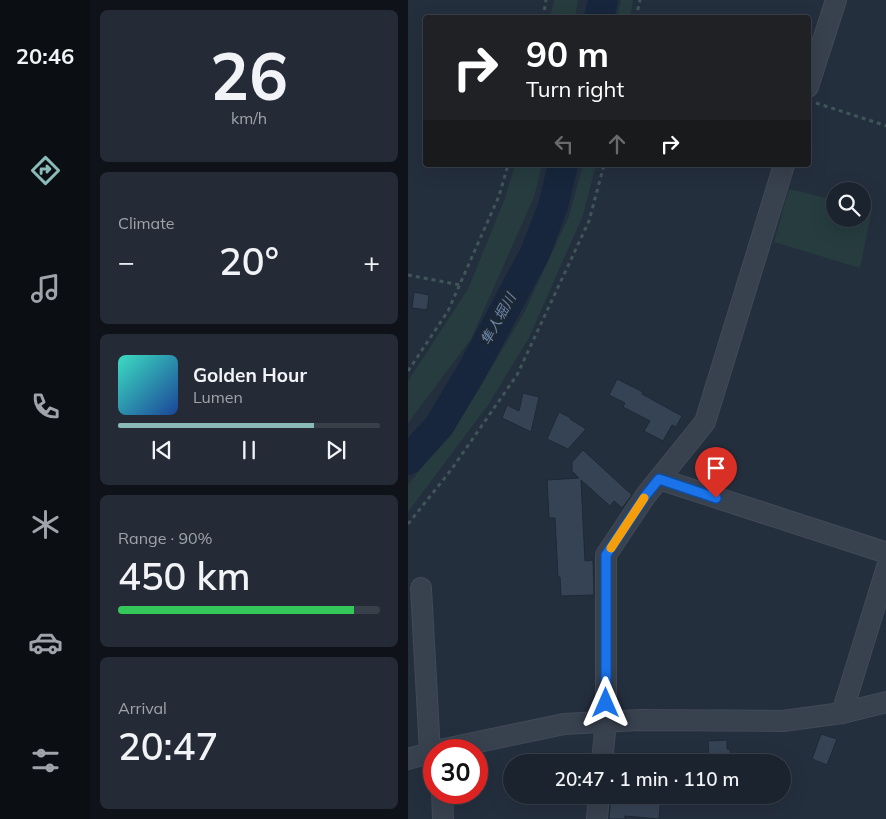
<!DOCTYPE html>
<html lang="en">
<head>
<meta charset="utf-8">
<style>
	:root { --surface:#1b232e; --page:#242b36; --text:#f1f3f6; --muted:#a0a4aa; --line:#39404a; --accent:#8bbbb9 }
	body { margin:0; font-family:Mulish,"Noto Sans JP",sans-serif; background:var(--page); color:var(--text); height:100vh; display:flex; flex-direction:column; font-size:19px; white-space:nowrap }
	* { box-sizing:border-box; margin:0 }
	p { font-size:16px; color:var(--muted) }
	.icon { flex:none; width:28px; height:28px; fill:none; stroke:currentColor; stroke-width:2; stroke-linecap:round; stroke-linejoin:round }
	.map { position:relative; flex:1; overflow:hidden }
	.drawer { display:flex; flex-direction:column; gap:10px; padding:10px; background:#0f1319; width:318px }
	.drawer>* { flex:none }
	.top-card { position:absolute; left:15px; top:15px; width:388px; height:152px; border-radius:5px; box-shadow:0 5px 20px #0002,0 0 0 1px var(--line); background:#202124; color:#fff; overflow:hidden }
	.buttons { position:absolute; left:418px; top:182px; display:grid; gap:10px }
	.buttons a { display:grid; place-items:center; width:45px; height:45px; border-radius:50%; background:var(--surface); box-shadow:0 5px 20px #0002,0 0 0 1px var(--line); font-size:25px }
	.speed { position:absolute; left:15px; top:739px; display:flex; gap:10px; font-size:25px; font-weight:700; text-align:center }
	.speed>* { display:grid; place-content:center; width:65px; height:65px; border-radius:50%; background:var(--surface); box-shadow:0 5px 20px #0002,0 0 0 1px var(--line); line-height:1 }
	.speed .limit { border:8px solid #d22; background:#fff; color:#111 }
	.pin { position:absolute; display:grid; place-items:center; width:42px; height:42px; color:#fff; margin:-51px -21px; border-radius:50% 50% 50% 0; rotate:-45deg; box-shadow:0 0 5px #0007 }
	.pin .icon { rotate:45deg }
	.me { position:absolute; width:55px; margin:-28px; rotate:0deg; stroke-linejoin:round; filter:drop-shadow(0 0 4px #0008) }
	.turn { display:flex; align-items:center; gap:18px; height:105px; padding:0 20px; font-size:22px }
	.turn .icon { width:65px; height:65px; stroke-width:2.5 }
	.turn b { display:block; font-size:35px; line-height:42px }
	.lanes { display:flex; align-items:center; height:48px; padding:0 20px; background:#0003; justify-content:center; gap:25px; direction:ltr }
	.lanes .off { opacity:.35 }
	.big { font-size:38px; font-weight:600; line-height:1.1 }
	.drawer .card { flex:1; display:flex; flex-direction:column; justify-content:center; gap:8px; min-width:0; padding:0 18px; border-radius:8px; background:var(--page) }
	.drawer .dial { align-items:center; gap:0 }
	.dial b { font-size:65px; line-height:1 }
	.song { display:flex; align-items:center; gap:15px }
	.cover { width:60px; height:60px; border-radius:8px; background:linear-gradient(135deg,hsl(170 70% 55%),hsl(220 70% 35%)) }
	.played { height:5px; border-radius:2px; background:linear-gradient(90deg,var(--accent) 75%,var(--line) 75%) }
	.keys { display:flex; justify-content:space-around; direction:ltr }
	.heat { display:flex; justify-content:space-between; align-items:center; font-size:28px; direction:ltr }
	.charge { height:8px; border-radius:4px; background:linear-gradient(90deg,#34c759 90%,var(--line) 0) }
	.trip { position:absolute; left:95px; top:754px; width:288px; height:50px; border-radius:25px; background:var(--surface); box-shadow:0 5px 20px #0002,0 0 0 1px var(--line); font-weight:600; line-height:50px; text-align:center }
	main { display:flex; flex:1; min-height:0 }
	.tabs { display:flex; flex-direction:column; width:90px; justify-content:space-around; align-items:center; background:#0b0e12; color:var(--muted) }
	.tabs .icon { width:35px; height:35px }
	.tabs .on { color:var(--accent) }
	.tabs b { font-size:22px; color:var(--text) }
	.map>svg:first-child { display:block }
</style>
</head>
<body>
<main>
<nav class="tabs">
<b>20:46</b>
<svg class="icon on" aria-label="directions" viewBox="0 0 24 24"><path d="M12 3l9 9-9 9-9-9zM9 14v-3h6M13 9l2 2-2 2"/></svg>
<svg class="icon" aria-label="music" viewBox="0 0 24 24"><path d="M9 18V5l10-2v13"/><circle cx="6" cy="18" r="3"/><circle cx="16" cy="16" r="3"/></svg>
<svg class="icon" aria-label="phone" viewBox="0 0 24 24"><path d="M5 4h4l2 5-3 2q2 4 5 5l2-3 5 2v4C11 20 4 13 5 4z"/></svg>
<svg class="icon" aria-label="climate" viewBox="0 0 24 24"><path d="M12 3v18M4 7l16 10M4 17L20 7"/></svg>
<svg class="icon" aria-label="car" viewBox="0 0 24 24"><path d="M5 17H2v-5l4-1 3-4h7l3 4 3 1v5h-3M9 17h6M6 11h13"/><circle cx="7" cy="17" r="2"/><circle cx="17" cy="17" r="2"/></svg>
<svg class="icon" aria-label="filters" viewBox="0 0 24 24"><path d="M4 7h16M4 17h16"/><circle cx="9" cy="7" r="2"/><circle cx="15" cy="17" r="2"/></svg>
</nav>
<section class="drawer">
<div class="card dial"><b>26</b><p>km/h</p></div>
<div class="card"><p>Climate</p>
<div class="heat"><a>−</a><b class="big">20°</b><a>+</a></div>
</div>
<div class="card">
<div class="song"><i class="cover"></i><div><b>Golden Hour</b><p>Lumen</p></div></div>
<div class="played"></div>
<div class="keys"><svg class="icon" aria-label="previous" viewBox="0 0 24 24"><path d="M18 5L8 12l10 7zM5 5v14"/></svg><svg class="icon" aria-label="pause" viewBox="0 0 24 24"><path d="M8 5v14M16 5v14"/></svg><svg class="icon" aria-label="next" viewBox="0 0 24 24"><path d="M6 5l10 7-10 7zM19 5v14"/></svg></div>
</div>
<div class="card"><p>Range · 90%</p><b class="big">450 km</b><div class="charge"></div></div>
<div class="card"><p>Arrival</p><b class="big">20:47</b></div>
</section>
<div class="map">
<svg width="479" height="819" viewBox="0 0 479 819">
	<rect width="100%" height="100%" fill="#242f3e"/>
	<!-- green -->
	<g fill="#263c3f">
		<path d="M146,0h24l-3,17h-25z"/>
		<path d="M213,0h12l-3,17h-13z"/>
		<path d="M107,165h27l-8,32 -63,142 -63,84v-42l60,-92 37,-91z"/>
		<path d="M175,165h13l-13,50 -54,123 -41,67 -80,107v-27l54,-68 62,-104 45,-97z"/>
		<path d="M381,189l45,11v19h28v-12l10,2 -12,59 -86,-26z"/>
	</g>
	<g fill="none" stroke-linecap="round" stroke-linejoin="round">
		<!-- river -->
		<g stroke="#17263c" stroke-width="30">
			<path d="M191,18l4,-18"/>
			<path d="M0,460l31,-34 34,-57 62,-116 18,-47 10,-41"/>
		</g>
	</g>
	<!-- building -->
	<g fill="#364354" stroke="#1f2835">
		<path d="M6,292l15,3 -2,15 -15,-2z"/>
		<path d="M209,379l26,13 -1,2 40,22 -6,11 -4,-2 -9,16 -19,-10 6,-10 -27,-14 2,-4 -16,-8z"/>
		<path d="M115,393l16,4 -8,35 -29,-14 5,-13 12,6z"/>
		<path d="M151,412l12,6 -1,1 16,10 -18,20 -21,-10z"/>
		<path d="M175,450l49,45 -10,13 -8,-7 -4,5 -29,-26 4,81 8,-1 1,35 -33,1 -1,-19h-2l-3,-59h-6l-2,-38 32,-2 -7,-7v-9z"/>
		<path d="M413,734l16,5 -10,26 -15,-6z"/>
		<path d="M319,740v9h3l1,13h-22l-1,-21z"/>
		<path d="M203,795h50l-2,24 -34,-3v3h-16z"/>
	</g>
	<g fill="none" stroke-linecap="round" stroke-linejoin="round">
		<!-- minor casing -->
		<g stroke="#414a57" stroke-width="22">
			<g id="minor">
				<path d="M400,87l28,-87"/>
				<path d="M251,479l228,74"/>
				<path d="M13,588l9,165"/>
				<path d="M434,713l45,-146"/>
				<path d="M32,750l124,-26 76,-4 143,1 59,-8 45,-11"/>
				<path d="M0,759l26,-7"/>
				<path d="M194,762l4,-40v-167l40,-60 59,-73 79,-257"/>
				<path d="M34,792l1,27"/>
				<path d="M189,819l2,-24"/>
			</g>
		</g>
		<!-- path -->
		<g stroke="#3f5557" stroke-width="3" stroke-dasharray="4 4" stroke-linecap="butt">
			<path d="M135,18l3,-18"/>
			<path d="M228,18l4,-18"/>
			<path d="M408,103l71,23"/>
			<path d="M0,275l52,10"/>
			<path d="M0,371l40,-60 51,-115 9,-31"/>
			<path d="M0,524l43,-54 66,-95 72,-154 15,-56"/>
		</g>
		<!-- minor -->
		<use href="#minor" stroke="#38414e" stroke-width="20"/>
	</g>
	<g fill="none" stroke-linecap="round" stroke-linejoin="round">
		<!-- route casing -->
		<g stroke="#114b97" stroke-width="12">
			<path id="route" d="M198,703v-148l40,-60 13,-16 57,19"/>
		</g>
		<!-- route -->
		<use href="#route" stroke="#1a73e8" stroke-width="9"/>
		<!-- slow -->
		<path stroke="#f59e0b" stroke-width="9" d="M203,548l33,-50"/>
	</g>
	<g text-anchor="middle" stroke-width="5" stroke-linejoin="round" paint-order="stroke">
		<!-- water labels -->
		<g font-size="14" font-style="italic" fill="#6d86a8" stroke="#1d2633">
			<text transform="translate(90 319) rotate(-61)" y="5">隼人堀川</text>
		</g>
	</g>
</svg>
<div class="buttons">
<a><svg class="icon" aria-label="search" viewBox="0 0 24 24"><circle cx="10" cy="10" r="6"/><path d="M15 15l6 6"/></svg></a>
</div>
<div class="speed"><div class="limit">30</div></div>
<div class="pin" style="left:308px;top:498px;background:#d93025"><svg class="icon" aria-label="arrive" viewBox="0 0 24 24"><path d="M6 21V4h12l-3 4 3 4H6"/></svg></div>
<svg class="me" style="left:198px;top:703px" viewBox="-20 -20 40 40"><path d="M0-17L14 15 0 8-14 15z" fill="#1a73e8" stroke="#fff" stroke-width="4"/></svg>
<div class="trip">20:47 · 1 min · 110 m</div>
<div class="top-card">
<div class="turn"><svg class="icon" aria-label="right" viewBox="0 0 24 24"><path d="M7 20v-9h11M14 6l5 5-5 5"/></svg><div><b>90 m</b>Turn right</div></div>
<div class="lanes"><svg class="icon off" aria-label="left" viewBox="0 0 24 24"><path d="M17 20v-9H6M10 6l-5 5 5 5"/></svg><svg class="icon off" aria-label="ahead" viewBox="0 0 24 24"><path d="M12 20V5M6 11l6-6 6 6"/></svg><svg class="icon" aria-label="right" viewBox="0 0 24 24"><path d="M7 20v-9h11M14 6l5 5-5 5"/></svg></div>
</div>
</div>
</main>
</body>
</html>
